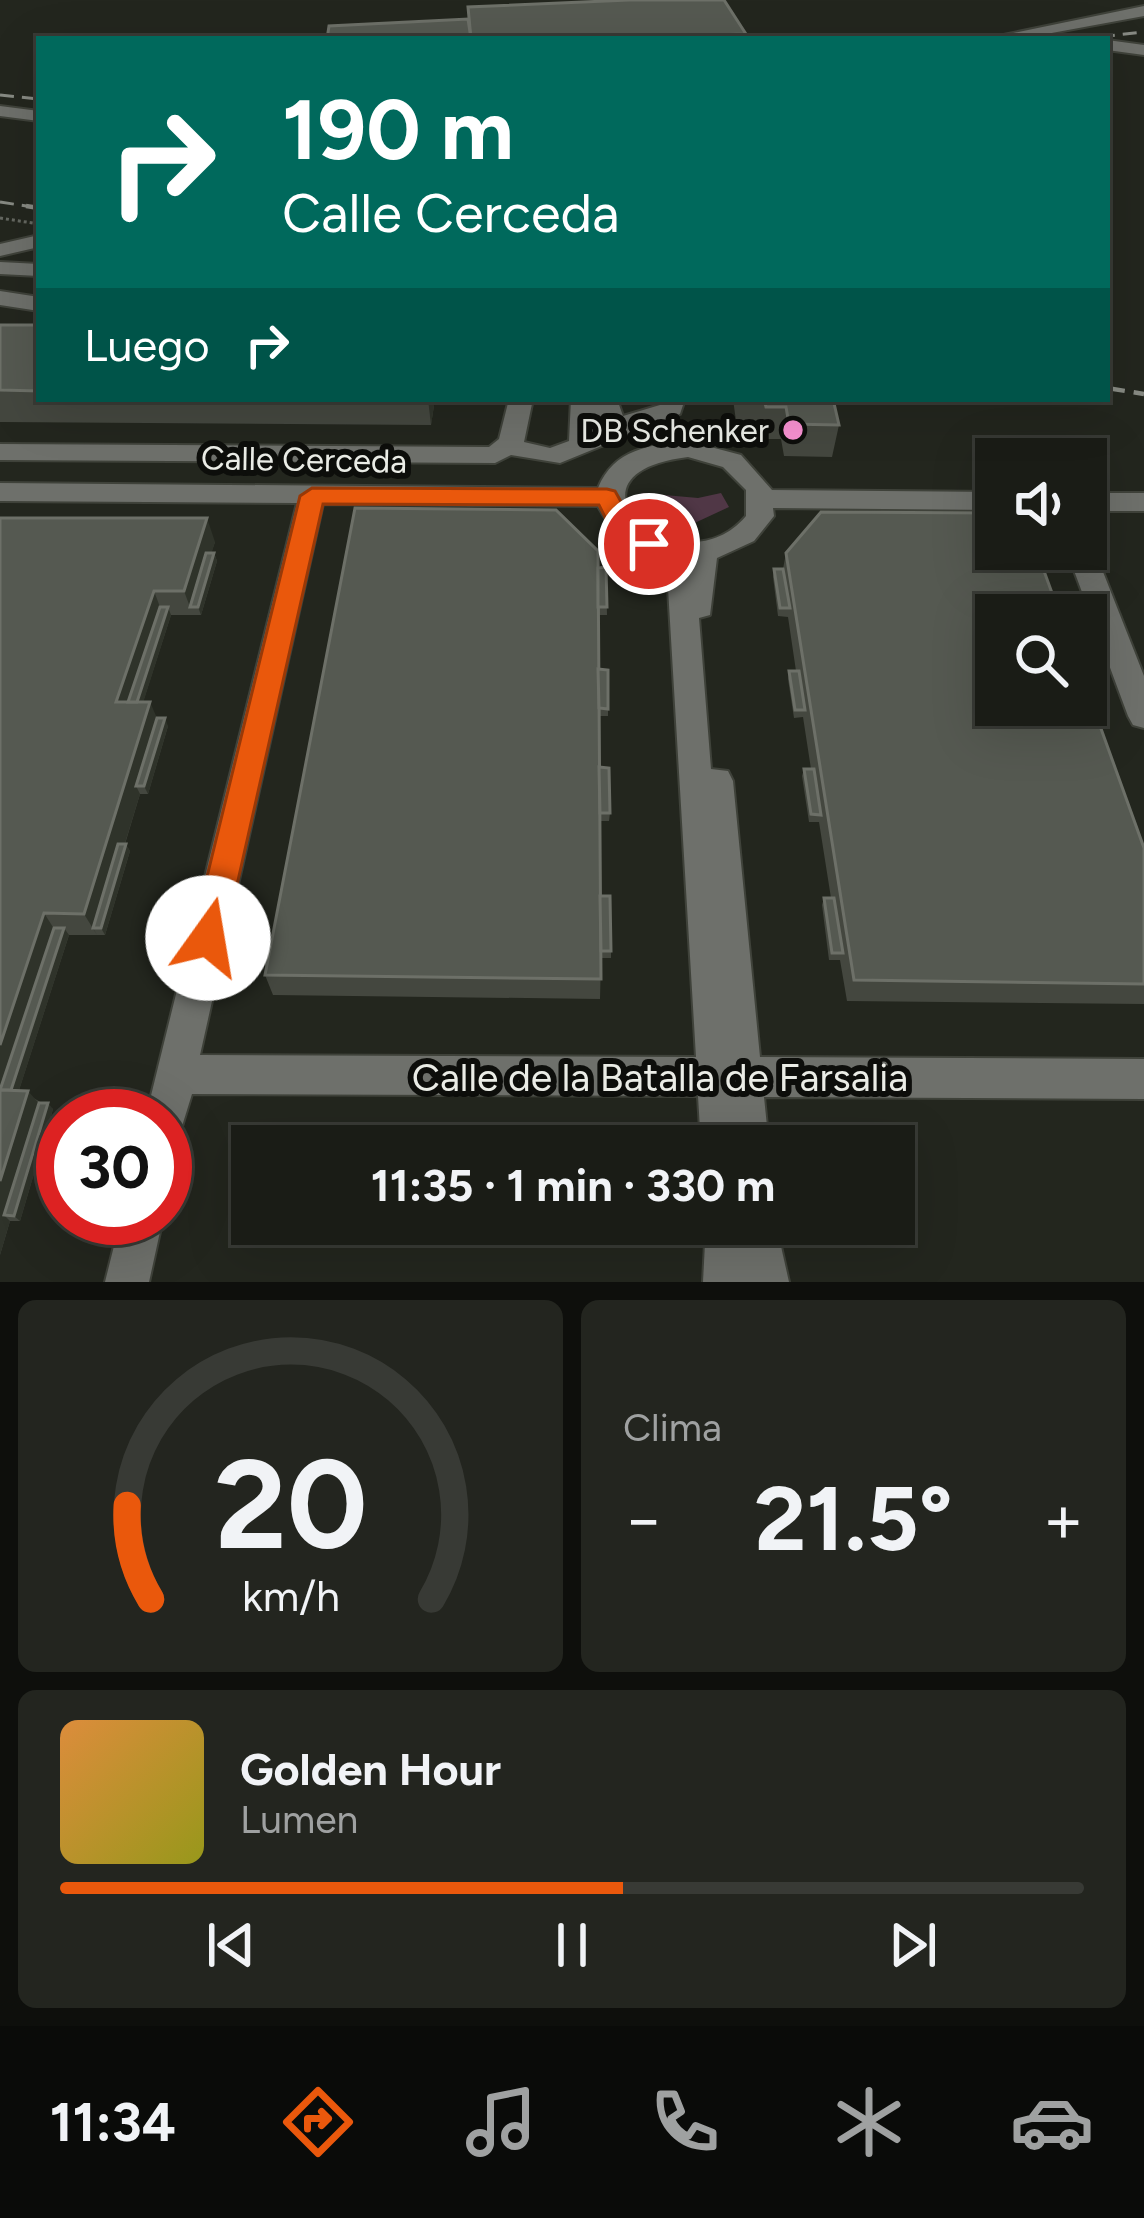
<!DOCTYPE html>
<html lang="es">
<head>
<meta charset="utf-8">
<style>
	:root { --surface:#1a1c16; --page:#23251f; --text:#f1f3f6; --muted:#9fa1a1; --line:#383a35; --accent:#ea580c }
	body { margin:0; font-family:Figtree,sans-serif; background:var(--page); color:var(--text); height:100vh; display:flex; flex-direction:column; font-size:45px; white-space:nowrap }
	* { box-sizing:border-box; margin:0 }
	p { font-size:39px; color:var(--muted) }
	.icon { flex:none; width:66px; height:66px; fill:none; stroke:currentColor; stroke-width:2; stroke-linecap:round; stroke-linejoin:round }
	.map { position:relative; height:1282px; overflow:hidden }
	.sheet { display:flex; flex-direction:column; gap:18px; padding:18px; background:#0e0f0c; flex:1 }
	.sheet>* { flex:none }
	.hud { position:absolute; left:36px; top:36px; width:1074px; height:366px; border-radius:0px; box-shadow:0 12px 48px #0002,0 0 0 3px var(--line); background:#00695c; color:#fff; overflow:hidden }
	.buttons { position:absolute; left:975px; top:438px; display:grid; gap:24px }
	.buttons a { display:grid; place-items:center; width:132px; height:132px; border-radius:0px; background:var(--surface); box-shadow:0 12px 48px #0002,0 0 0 3px var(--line); font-size:60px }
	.speed { position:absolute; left:36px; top:1089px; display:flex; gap:24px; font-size:60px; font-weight:700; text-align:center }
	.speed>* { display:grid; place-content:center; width:156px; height:156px; border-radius:50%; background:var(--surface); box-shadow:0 12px 48px #0002,0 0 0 3px var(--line); line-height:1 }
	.speed .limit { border:18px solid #d22; background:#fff; color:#111 }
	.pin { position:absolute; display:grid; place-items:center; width:102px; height:102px; color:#fff; margin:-51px; border:6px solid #fff; border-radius:50%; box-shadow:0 3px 12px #0007 }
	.me { position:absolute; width:132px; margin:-66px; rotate:13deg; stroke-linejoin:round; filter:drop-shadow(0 0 9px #0008) }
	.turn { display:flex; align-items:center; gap:42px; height:252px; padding:0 48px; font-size:54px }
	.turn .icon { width:156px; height:156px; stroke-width:2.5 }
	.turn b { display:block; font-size:84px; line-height:102px }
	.then { display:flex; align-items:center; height:114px; padding:0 48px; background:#0003; gap:24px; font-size:45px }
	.big { font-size:90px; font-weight:700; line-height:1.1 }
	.sheet .card { flex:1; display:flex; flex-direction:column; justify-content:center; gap:18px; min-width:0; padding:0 42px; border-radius:18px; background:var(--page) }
	.sheet .dial { align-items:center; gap:0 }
	.dial svg { height:312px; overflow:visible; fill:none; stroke:var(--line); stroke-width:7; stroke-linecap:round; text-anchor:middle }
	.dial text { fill:var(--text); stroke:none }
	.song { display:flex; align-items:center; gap:36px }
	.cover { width:144px; height:144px; border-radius:18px; background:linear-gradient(135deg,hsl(30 70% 55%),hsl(60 70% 35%)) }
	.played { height:12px; border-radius:6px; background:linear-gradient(90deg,var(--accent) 55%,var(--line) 55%) }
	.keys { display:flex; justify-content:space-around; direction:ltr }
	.heat { display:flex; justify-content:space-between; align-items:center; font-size:66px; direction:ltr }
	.sheet .tiles { flex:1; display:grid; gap:18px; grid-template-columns:1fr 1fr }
	.card:last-child { grid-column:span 2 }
	.trip { position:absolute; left:231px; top:1125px; width:684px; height:120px; border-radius:0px; background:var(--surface); box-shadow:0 12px 48px #0002,0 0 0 3px var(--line); font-weight:700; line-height:120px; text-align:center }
	.tabs { display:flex; height:192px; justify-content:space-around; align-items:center; background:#0a0b09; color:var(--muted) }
	.tabs .icon { width:84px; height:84px }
	.tabs .selected { color:var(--accent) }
	.tabs b { font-size:54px; color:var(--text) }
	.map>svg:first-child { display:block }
</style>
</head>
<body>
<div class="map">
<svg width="1144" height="1282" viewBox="0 0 1144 1282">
	<rect width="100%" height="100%" fill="#23261e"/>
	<!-- green -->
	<path fill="#503746" d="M642,493l56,5 23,-5 8,14 -43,20 -35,-5 -21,-16z"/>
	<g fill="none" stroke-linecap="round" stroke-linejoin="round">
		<!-- minor casing -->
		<g stroke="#3f423a" stroke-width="4">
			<g id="minor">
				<path d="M1144,6v10l-125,23h-35z"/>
				<path d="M1107,40l37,5v10l-37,-5z"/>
				<path d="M0,106l39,5v10l-39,-5z"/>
				<path d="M39,235v12l-39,9v-12z"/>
				<path d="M0,262l39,2v12l-39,-2z"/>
				<path d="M0,291l39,6v14l-39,-6z"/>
				<path d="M509,399h24l-9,43 26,6 19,-7 2,-42h46l6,17 37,-11 1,-6h24l-5,15 -120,49 -49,-8 -16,8 -495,-3v-16l489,3 10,-8z"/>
				<path d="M688,441l53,14 31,35 224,2v18l-223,-2 1,8 -20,25 -37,17 -7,57 -11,3 12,151 17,2 5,10 27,276 384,2v40l-380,-2 5,49h-68l-3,-50 -506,-2 -13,42 -14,6v-26h-19l151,-613 -297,-2v-18l598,5c16,-39 51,-43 90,-47zM688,457l35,10 23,23v26c-66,78 -200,-42 -58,-59zM323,504l275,2c14,26 27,40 56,49l14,33 28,469 -496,-2z"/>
				<rect x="1086" y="493" width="58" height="18"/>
				<path d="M1086,541l8,8 50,127v52l-11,-3 -5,-9 -62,-167h20z"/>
				<path d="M121,1218h42l-14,64h-44z"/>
				<path d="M706,1224h70l13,58h-86z"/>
			</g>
		</g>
		<!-- path -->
		<path stroke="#656861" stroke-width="3" stroke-dasharray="3 3" stroke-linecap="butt" d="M0,218l39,6"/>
		<!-- minor -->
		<use href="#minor" fill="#6e706b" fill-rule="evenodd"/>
		<!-- rail-far1 -->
		<g stroke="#878a83" stroke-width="3" stroke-dasharray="14 8" stroke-linecap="butt">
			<path d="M1079,39l65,-7"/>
			<path d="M0,95l39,4"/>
			<path d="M0,202l39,6"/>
		</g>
		<!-- rail -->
		<g stroke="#878a83" stroke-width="4.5" stroke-dasharray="18 9" stroke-linecap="butt">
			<path d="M26,206l13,2"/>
			<path d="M1107,388l37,6"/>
		</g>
	</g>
	<!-- wall -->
	<g fill="#44473f">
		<path d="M746,34v5h-419z"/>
		<path d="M0,325h39v74h396l-4,26 -431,-3z"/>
		<path d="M733,399h100l6,26 -7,32 -48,-1 -3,-17h-20l-3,-18h-22z"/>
		<path d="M0,518l215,24 -4,11h3l3,8 -16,54h-30l-28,87 14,16 11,8 -20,68h-8l-15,50 5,7 -25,84h-36l-50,155 34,19 -33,112h-10l-10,34z"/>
		<path d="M786,553l358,295v156l-297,-3 -7,-41h-11l-7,-55 2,-7h7l-12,-76h-10l-7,-46 2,-7h7l-8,-52 -9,1 -6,-39 1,-8h7l-8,-54 -10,-1 -5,-39 1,-8h9z"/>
		<path d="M606,567l1,48h-9v54l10,40v7h-9v51l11,46 -1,8h-9v75l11,55v7h-10l-1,41 -327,-4 -8,-20 333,-407z"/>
	</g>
	<!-- shaded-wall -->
	<g fill="#2f332a">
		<path d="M428,399h7l-4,26z"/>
		<path d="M207,518l8,24 -20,65h-5l-6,-16z"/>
		<path d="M214,553l3,8 -16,54 -3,-8z"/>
		<path d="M154,591l9,24 -34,102 -13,-15z"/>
		<path d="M168,607l3,8 -35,110 -4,-8z"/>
		<path d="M150,702l10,23 -24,61 4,8 -41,134h-6l4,7 -13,-21z"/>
		<path d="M165,718l3,8 -20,68 -4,-8z"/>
		<path d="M126,844l4,7 -25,84 -4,-7z"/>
		<path d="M44,913l14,22 -58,168v-58z"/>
		<path d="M64,928l5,7 -56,174 -6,-6z"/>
		<path d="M28,1091l16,18 -40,106 6,6 -10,34v-74z"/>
		<path d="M48,1103l5,6 -33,112 -6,-5z"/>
	</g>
	<!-- building -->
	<g fill="#555951" stroke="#6d7068" stroke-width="3">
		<path d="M629,0h95l22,34 -66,2 1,3h-210l-3,-32z"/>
		<path d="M468,19l3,20h-144l2,-13z"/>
		<path d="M0,325h39v66l-39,-1z"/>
		<path d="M764,399h69l6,26 -50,-1 -3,-17h-20z"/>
		<path d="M355,508l201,2 42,41 3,428 -336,-4z"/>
		<path d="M821,512l175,1v36h40l24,66h-64v90h90v-18l58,161v136l-290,-4 -68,-427z"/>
		<path d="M0,518h207l-23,73h-30l-38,111h34l-66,212 -40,-1 -44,132z"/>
		<path d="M206,553h8l-16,54h-8z"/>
		<path d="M606,567l1,40h-9v-39z"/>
		<path d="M774,569h9l7,39h-10z"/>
		<path d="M160,607h8l-31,95h-9z"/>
		<path d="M598,669l10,1v39l-9,-1z"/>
		<path d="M789,671h10l6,39h-10z"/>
		<path d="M157,718h8l-21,68h-8z"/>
		<path d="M599,767l10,1 1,45h-10z"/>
		<path d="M804,769h10l7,46 -10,-1z"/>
		<path d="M118,844h8l-25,84h-8z"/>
		<path d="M600,896h10l1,55h-10z"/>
		<path d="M824,898h10l9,55h-11z"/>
		<path d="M54,928h10l-53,162h-11z"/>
		<path d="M0,1090l28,1 -28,90z"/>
		<path d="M39,1103h9l-34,113 -10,-1z"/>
	</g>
	<!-- route -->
	<path fill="#ea580c" stroke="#983908" stroke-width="3" d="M312,488l295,1 8,2 18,32 29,21 -13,9 -35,-18 -15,-30 -276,-1 -98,434 -5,11 -12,5 -12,-5 -4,-11 108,-442z"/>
	<!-- markers -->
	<circle fill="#f690d0" stroke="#0d0e0b" stroke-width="4.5" cx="793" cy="430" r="12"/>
	<g text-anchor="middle" stroke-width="12" stroke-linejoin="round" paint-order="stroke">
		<!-- poi labels -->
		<g font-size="33" fill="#eaece6" stroke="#0d0e0b" text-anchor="end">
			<text x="769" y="442">DB Schenker</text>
		</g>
		<!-- street labels -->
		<g font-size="33" fill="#eaece6" stroke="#0d0e0b">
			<text transform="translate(304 459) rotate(1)" y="12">Calle Cerceda</text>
		</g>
		<!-- near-street labels -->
		<g font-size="39" fill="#eaece6" stroke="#0d0e0b">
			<text x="660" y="1091">Calle de la Batalla de Farsalia</text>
		</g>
	</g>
</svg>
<div class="buttons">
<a><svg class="icon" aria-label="sound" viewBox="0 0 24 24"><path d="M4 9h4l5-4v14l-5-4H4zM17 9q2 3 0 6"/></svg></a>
<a><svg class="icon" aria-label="search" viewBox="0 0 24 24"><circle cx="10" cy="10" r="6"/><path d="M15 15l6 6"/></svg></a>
</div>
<div class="speed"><div class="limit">30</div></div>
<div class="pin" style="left:649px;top:544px;background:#d93025"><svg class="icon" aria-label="arrive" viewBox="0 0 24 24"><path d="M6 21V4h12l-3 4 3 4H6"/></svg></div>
<svg class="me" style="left:208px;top:938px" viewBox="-20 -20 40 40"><circle r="19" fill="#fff"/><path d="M0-13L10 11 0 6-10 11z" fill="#ea580c"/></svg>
<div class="trip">11:35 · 1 min · 330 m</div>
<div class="hud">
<div class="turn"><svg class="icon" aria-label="right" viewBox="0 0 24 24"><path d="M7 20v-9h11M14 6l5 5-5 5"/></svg><div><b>190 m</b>Calle Cerceda</div></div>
<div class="then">Luego<svg class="icon" aria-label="right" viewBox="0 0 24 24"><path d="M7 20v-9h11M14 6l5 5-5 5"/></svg></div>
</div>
</div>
<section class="sheet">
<div class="tiles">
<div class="card dial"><svg viewBox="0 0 100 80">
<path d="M14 69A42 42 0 1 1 86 69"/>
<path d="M14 69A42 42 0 0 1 8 45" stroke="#ea580c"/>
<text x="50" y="56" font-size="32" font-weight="700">20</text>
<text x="50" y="72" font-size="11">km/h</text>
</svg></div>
<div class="card"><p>Clima</p>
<div class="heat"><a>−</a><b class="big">21.5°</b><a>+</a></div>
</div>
<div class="card">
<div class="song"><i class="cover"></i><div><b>Golden Hour</b><p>Lumen</p></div></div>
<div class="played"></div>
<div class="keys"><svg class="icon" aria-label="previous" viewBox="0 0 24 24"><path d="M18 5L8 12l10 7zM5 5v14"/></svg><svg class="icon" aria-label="pause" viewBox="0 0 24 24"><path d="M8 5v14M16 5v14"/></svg><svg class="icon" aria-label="next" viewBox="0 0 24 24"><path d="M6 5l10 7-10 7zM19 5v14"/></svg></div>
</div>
</div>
</section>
<nav class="tabs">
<b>11:34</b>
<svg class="icon selected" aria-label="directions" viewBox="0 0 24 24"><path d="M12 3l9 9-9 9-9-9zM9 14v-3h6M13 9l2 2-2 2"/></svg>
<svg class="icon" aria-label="music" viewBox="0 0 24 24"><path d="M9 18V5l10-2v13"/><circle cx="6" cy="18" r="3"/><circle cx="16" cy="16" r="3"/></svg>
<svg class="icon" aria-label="phone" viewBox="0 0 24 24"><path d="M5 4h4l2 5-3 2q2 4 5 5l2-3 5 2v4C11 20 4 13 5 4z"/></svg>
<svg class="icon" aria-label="climate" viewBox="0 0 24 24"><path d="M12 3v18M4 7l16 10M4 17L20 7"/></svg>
<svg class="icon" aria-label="car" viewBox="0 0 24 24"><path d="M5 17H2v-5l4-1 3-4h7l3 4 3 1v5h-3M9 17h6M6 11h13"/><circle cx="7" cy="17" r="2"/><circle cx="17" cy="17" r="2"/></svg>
</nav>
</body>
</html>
